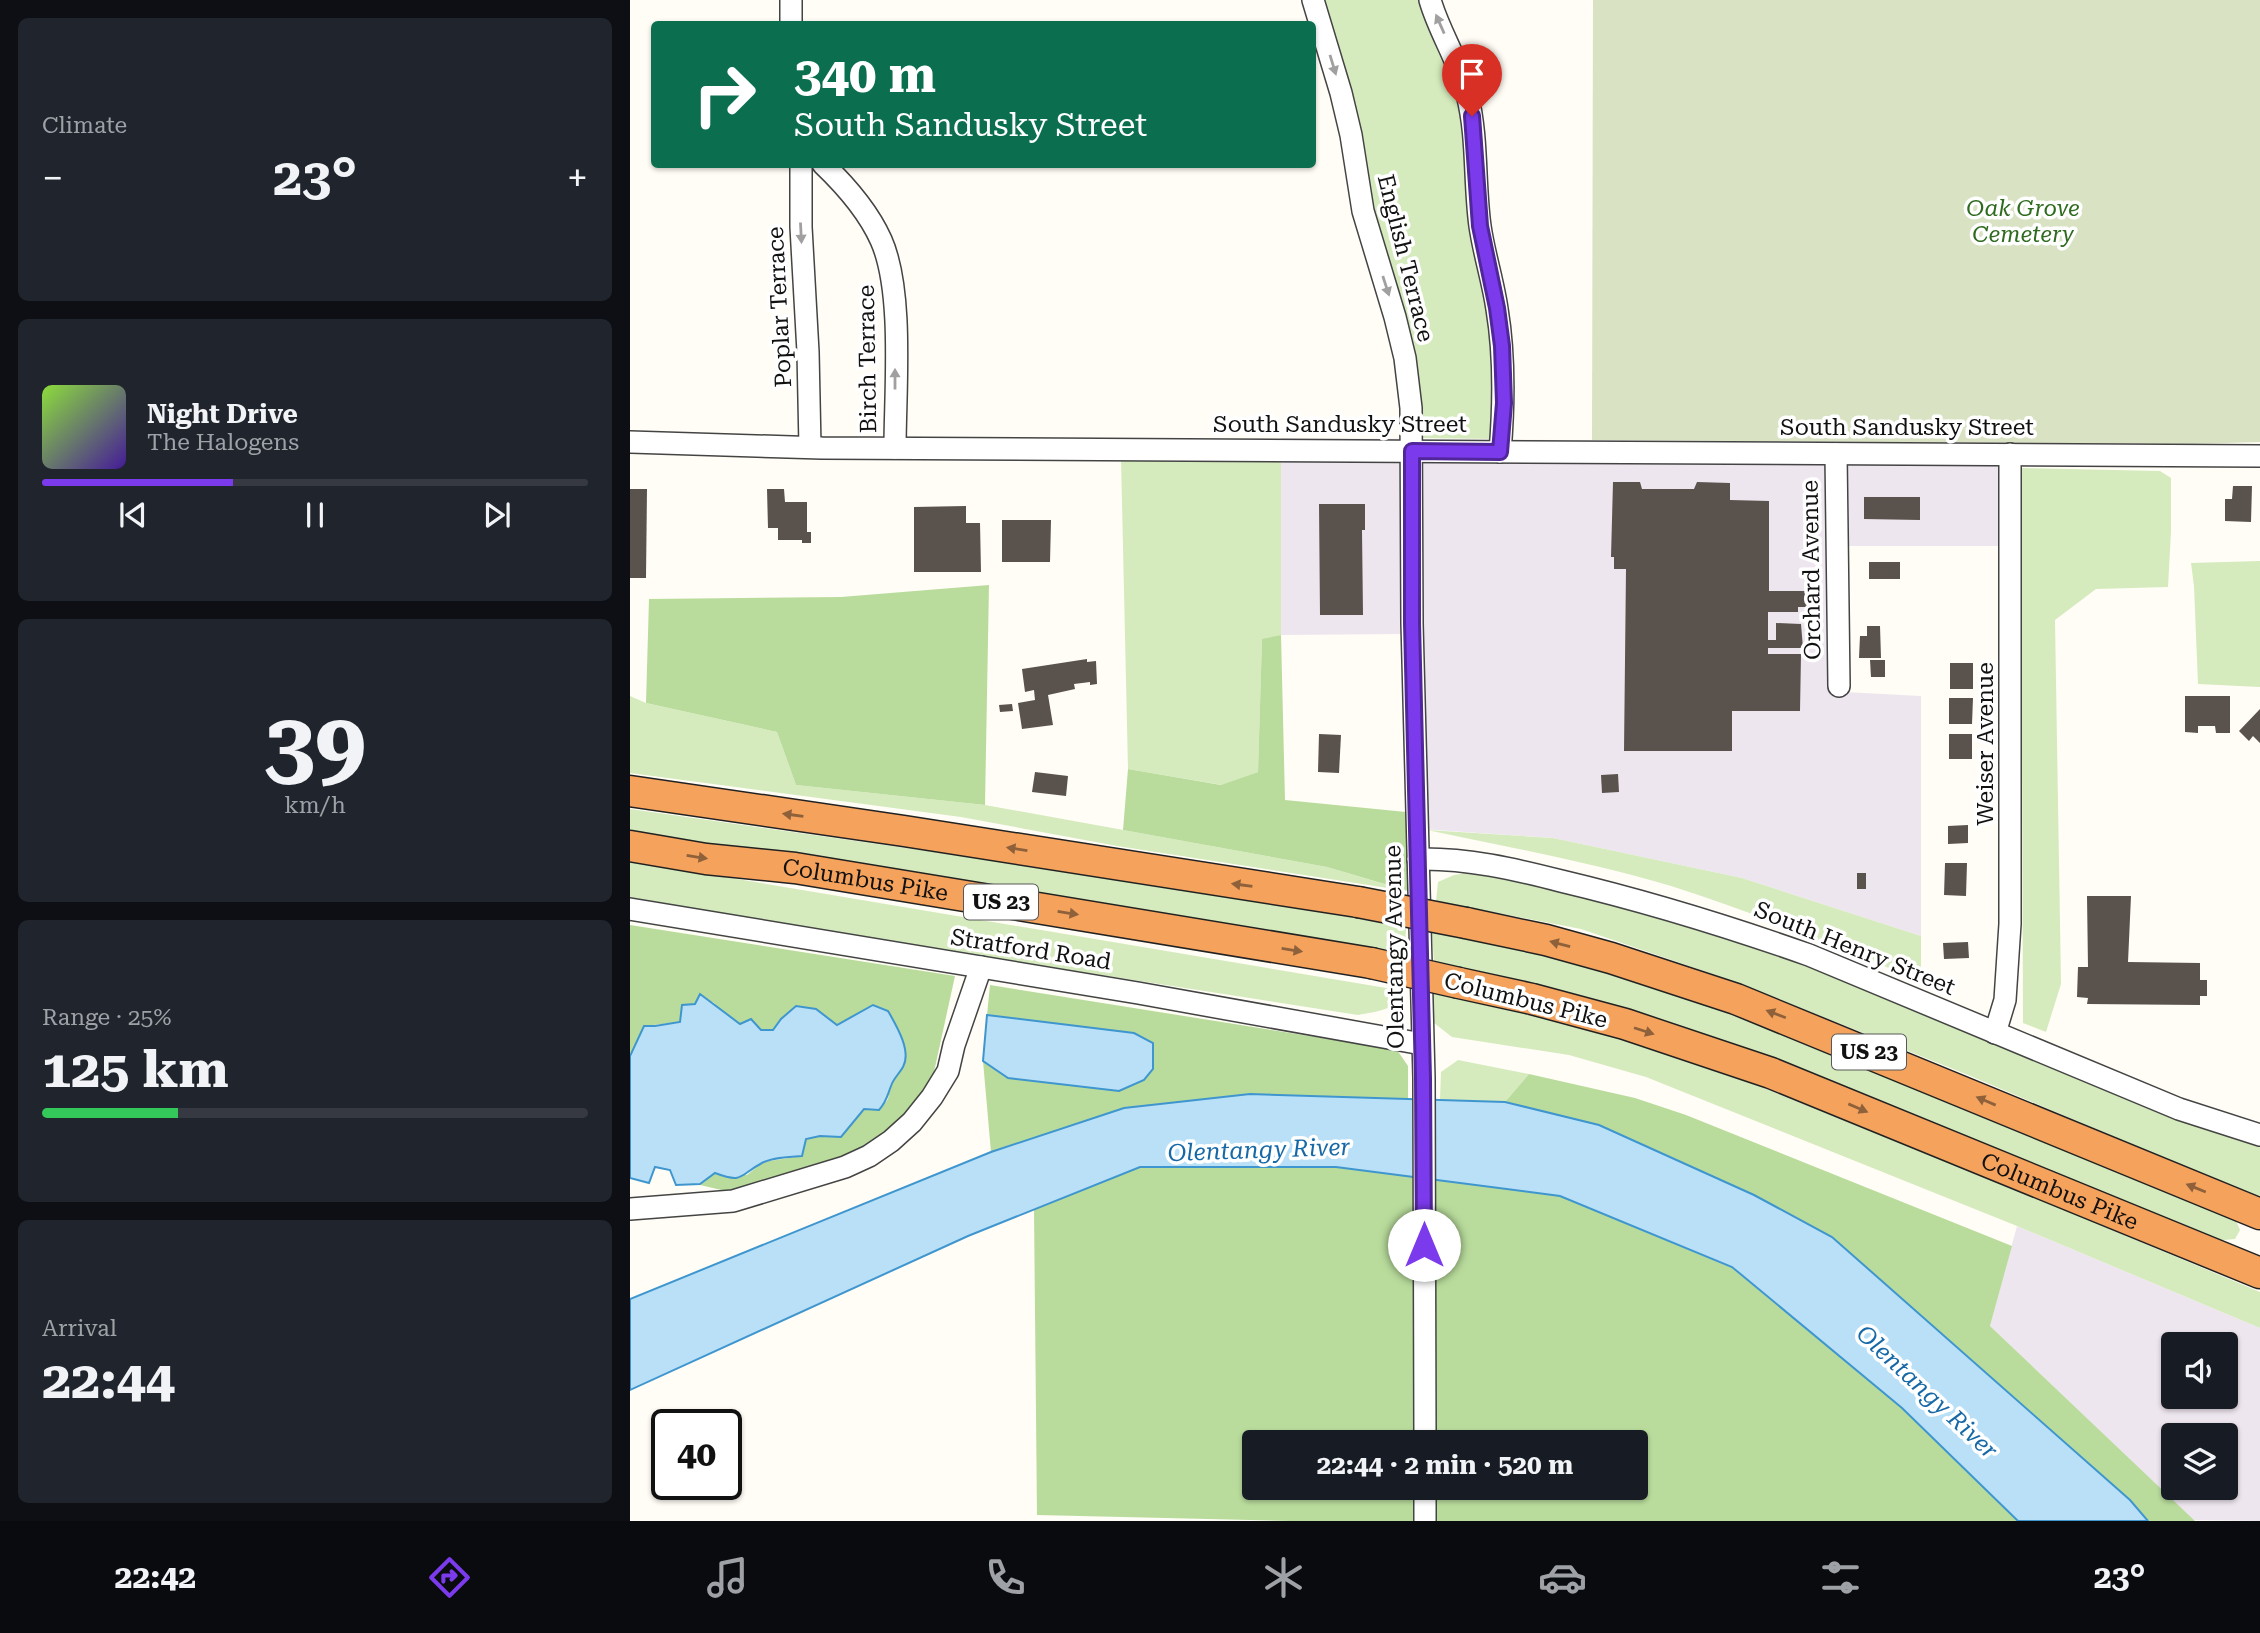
<!DOCTYPE html>
<html lang="en">
<head>
<meta charset="utf-8">
<style>
	:root { --surface:#171b24; --page:#20242c; --text:#f1f3f6; --muted:#9ea1a6; --line:#363941; --accent:#7c3aed }
	body { margin:0; font-family:"Roboto Serif",serif; background:var(--page); color:var(--text); height:100vh; display:flex; flex-direction:column; font-size:26px; white-space:nowrap }
	* { box-sizing:border-box; margin:0 }
	p { font-size:23px; color:var(--muted) }
	.icon { flex:none; width:38px; height:38px; fill:none; stroke:currentColor; stroke-width:2; stroke-linecap:round; stroke-linejoin:round }
	.map { position:relative; flex:1; overflow:hidden }
	.panel { display:flex; flex-direction:column; gap:18px; padding:18px; background:#0d0f14; width:630px }
	.panel>* { flex:none }
	.banner { position:absolute; left:21px; top:21px; width:665px; height:147px; border-radius:7px; box-shadow:0 2px 5px #0004; background:#0b6e4f; color:#fff; overflow:hidden }
	.fabs { position:absolute; left:1531px; top:1332px; display:grid; gap:14px }
	.fabs a { display:grid; place-items:center; width:77px; height:77px; border-radius:7px; background:var(--surface); box-shadow:0 2px 5px #0004; font-size:35px }
	.speed { position:absolute; left:21px; top:1409px; display:flex; gap:14px; font-size:35px; font-weight:700; text-align:center }
	.speed>* { display:grid; place-content:center; width:91px; height:91px; border-radius:50%; background:var(--surface); box-shadow:0 2px 5px #0004; line-height:1 }
	.speed .limit { border:4px solid #111; border-radius:10px; background:#fff; color:#111 }
	.pin { position:absolute; display:grid; place-items:center; width:60px; height:60px; color:#fff; margin:-72px -30px; border-radius:50% 50% 50% 0; rotate:-45deg; box-shadow:0 0 7px #0007 }
	.pin .icon { rotate:45deg }
	.me { position:absolute; width:77px; margin:-38px; rotate:0deg; stroke-linejoin:round; filter:drop-shadow(0 0 5px #0008) }
	.turn { display:flex; align-items:center; gap:24px; height:147px; padding:0 28px; font-size:32px }
	.turn .icon { width:91px; height:91px; stroke-width:2.5 }
	.turn b { display:block; font-size:49px; line-height:60px }
	.big { font-size:52px; font-weight:700; line-height:1.1 }
	.panel .widget { flex:1; display:flex; flex-direction:column; justify-content:center; gap:10px; min-width:0; padding:0 24px; border-radius:10px; background:var(--page) }
	.panel .dial { align-items:center; gap:0 }
	.dial b { font-size:91px; line-height:1 }
	.song { display:flex; align-items:center; gap:21px }
	.cover { width:84px; height:84px; border-radius:10px; background:linear-gradient(135deg,hsl(90 70% 55%),hsl(260 70% 35%)) }
	.played { height:7px; border-radius:4px; background:linear-gradient(90deg,var(--accent) 35%,var(--line) 35%) }
	.keys { display:flex; justify-content:space-around; direction:ltr }
	.heat { display:flex; justify-content:space-between; align-items:center; font-size:38px; direction:ltr }
	.charge { height:10px; border-radius:5px; background:linear-gradient(90deg,#34c759 25%,var(--line) 0) }
	.trip { position:absolute; left:612px; top:1430px; width:406px; height:70px; border-radius:7px; background:var(--surface); box-shadow:0 2px 5px #0004; font-weight:700; line-height:70px; text-align:center }
	.tab-bar { display:flex; height:112px; justify-content:space-around; align-items:center; background:#090b0e; color:var(--muted) }
	.tab-bar .icon { width:49px; height:49px }
	.tab-bar .selected { color:var(--accent) }
	.tab-bar b { font-size:32px; color:var(--text) }
	main { display:flex; flex:1; min-height:0 }
	.map>svg:first-child { display:block }
</style>
</head>
<body>
<main>
<section class="panel">
<div class="widget"><p>Climate</p>
<div class="heat"><a>−</a><b class="big">23°</b><a>+</a></div>
</div>
<div class="widget">
<div class="song"><i class="cover"></i><div><b>Night Drive</b><p>The Halogens</p></div></div>
<div class="played"></div>
<div class="keys"><svg class="icon" aria-label="previous" viewBox="0 0 24 24"><path d="M18 5L8 12l10 7zM5 5v14"/></svg><svg class="icon" aria-label="pause" viewBox="0 0 24 24"><path d="M8 5v14M16 5v14"/></svg><svg class="icon" aria-label="next" viewBox="0 0 24 24"><path d="M6 5l10 7-10 7zM19 5v14"/></svg></div>
</div>
<div class="widget dial"><b>39</b><p>km/h</p></div>
<div class="widget"><p>Range · 25%</p><b class="big">125 km</b><div class="charge"></div></div>
<div class="widget"><p>Arrival</p><b class="big">22:44</b></div>
</section>
<div class="map">
<svg width="1630" height="1521" viewBox="0 0 1630 1521">
	<rect width="100%" height="100%" fill="#fffdf5"/>
	<!-- industrial -->
	<g fill="#eee6ef" fill-rule="evenodd">
		<path d="M651,438l738,5 2,103h-176v146l76,4v240l-179,-58 -189,-40 -146,-10 -4,-194 -122,1z"/>
		<path d="M1387,1226l243,102v193l-67,-1 -203,-194zM1544,1344h52v52h-52zM1544,1435h52v53h-52z"/>
	</g>
	<!-- green -->
	<g fill="#d5ebbd">
		<path d="M692,0h102l35,78 36,240 2,121 -80,-1 -29,-167z"/>
		<path d="M491,458l160,4v173l-19,5 -4,132 -36,13 -94,-16z"/>
		<path d="M1391,468l139,3 11,7v54l-3,55 -72,2 -41,31 6,364 -15,48 -23,-9z"/>
		<path d="M1630,561v126l-62,-3 -4,-98 -3,-23z"/>
		<path d="M0,696l16,7 131,29 19,53 189,20 342,62 80,24 -290,-45 -156,-29 -331,-44z"/>
		<path d="M0,809l389,55 387,61 -1,35 -775,-128z"/>
		<path d="M797,830l126,8 189,40 179,58v45c-83,-34 -165,-68 -250,-95 -80,-24 -163,-39 -244,-56z"/>
		<path d="M0,861l774,130c-8,20 -27,20 -46,24l-495,-77 -233,-41z"/>
		<path d="M838,873l55,10 113,26 143,44 425,175 56,19v51l-292,-123 -232,-93 -155,-53 -145,-28 2,-19 16,-7z"/>
		<path d="M802,931l71,13 198,52 533,220 6,14 -5,9 -22,2 -355,-148 -150,-58 -152,-46 -122,-26z"/>
		<path d="M801,993l174,39 116,39 231,92 308,129v36l-243,-102 -371,-149 -77,-22 -117,-18 -18,-14z"/>
		<path d="M828,1060l71,14 -24,28 -65,-2 1,-28z"/>
	</g>
	<!-- forest -->
	<g fill="#b9dc9c" fill-rule="evenodd">
		<path d="M359,585l-4,220 -189,-20 -19,-53 -131,-29 3,-104 192,-2z"/>
		<path d="M651,635l4,165 121,12 2,79 -81,-24 -204,-37 5,-61 93,16 37,-13 4,-133z"/>
		<path d="M0,925l325,51 -23,105 -41,51 -52,29 -109,31 -30,-7 15,-12 32,2 16,-13 39,-6 3,-17 15,-3 21,1 24,-29 15,2 8,-11 3,-16 14,-19 -1,-21 -16,-32 -15,-6 -36,20 -21,-16 -35,10 -8,11h-12l-10,-11 -10,5 -17,-11 -11,-11 -18,2 -14,18 -37,4 -14,30z"/>
		<path d="M360,985l407,65 11,16v33l-158,-5 -126,14 -133,44 -8,-91 25,17 126,-45 -147,-18z"/>
		<path d="M899,1074l106,24 51,17 326,131 -22,80 205,195h-47l-18,-21 -298,-263 -78,-42 -155,-70 -94,-23z"/>
		<path d="M510,1167h196l224,29 172,72 170,140 116,113h-728l-253,-6 -3,-306zM625,1442h381v46h-381z"/>
	</g>
	<!-- cemetery -->
	<path fill="#d9e3c4" d="M963,0h667v442l-68,2 -600,-4z"/>
	<!-- water -->
	<g fill="#b9e0f7" stroke="#3f96cf" stroke-width="2">
		<path d="M70,994l40,30 11,-5 10,11h12l8,-11 15,-13 20,3 21,16 36,-20 15,6c8,14 24,40 15,56 -4,7 -10,12 -12,19 -4,10 -4,15 -12,24l-15,-1 -23,28 -21,-1 -14,3 -4,17c-12,1 -30,1 -40,7 -23,12 -18,21 -47,10l-15,11 -24,1 -6,-15 -15,-3 -6,16 -19,-5v-122l14,-30h11l25,-4 2,-17 13,-1z"/>
		<path d="M357,1015l147,18 19,10v26l-9,11 -25,11 -111,-13 -25,-17z"/>
		<path d="M620,1094l255,8 94,23 155,70 78,42 298,263 18,21h-130l-116,-113 -170,-141 -172,-71 -224,-29h-196l-172,69 -338,154v-91l361,-147 133,-44z"/>
	</g>
	<!-- building -->
	<g fill="#5a524d">
		<path d="M983,482h27l2,7h52l3,-7 33,1v17l39,1v90h45v16h-16v5h-30v28h8v-17l25,1 2,24h-35v6h33l-1,57h-68v40h-108l2,-182h-12v-12h-3z"/>
		<path d="M1603,486h19l-1,36 -26,-1v-22h7z"/>
		<path d="M0,489h17l-1,89h-16z"/>
		<path d="M137,489h17l1,13h22v30h4v11h-9v-3h-24v-12h-10z"/>
		<path d="M1234,497h56v23l-56,-1z"/>
		<path d="M689,504h46v26h-3l1,85h-43z"/>
		<path d="M336,506v17h14l1,49h-67v-65z"/>
		<path d="M372,520h49l-1,42h-48z"/>
		<rect x="1239" y="562" width="31" height="17"/>
		<path d="M1237,626h13l1,32h-22l1,-22h7z"/>
		<path d="M457,659v3l9,-1 1,23 -7,1v-3l-16,2 1,5 -27,6 5,30 -31,4 -4,-26 17,-3 -1,-10 -9,2 -3,-23z"/>
		<path d="M1240,660h15v17h-14z"/>
		<rect x="1320" y="663" width="23" height="26"/>
		<path d="M1555,696h45v37h-14l-1,-7h-17v7l-13,-1z"/>
		<path d="M1319,698h24l-1,26h-23z"/>
		<path d="M382,704l1,7 -13,1 -1,-7z"/>
		<path d="M1630,709v34l-7,-7 -4,5 -10,-10z"/>
		<path d="M689,734l22,1 -2,38 -21,-1z"/>
		<rect x="1319" y="734" width="23" height="25"/>
		<path d="M405,772l33,4 -2,20 -34,-4z"/>
		<path d="M988,774l1,18 -17,1 -1,-18z"/>
		<path d="M1338,825v18l-20,1v-18z"/>
		<path d="M1315,863h22l-1,33 -22,-1z"/>
		<rect x="1227" y="873" width="9" height="16"/>
		<path d="M1457,896h44l-3,66 72,1v17h7v16h-7v9l-113,-1 1,-6 -11,-1 1,-30h10z"/>
		<path d="M1338,942l1,16 -25,1 -1,-16z"/>
	</g>
	<g fill="none" stroke-linecap="round" stroke-linejoin="round">
		<!-- minor casing -->
		<g stroke="#444" stroke-width="24">
			<g id="minor">
				<path d="M161,0v24"/>
				<path d="M683,0l28,93 10,42 12,76 32,106 10,41 6,50 1,215 12,455 1,364"/>
				<path d="M800,0c9,32 29,61 37,94 11,43 7,88 13,132 4,28 13,55 17,83 8,48 7,95 3,143"/>
				<path d="M171,164v63l7,125 2,95"/>
				<path d="M193,164c23,22 45,47 58,76 23,51 14,151 14,208"/>
				<path d="M0,442l192,6 1438,8"/>
				<path d="M1206,454l3,232"/>
				<path d="M788,859c49,-1 96,10 143,22 84,20 166,45 248,74l370,154 81,26"/>
				<path d="M0,909l508,84 284,51"/>
				<path d="M1365,1033l10,-33 5,-76v-470"/>
				<path d="M0,1209l103,-8 112,-34 24,-11 22,-15 21,-19 20,-25 16,-26 6,-26 27,-78"/>
				<path d="M795,1488v33"/>
			</g>
		</g>
		<!-- highway casing -->
		<g stroke="#222" stroke-width="33">
			<g id="highway">
				<path d="M0,791l274,40 454,71"/>
				<path id="s1" d="M0,846l76,13 89,9 576,95"/>
				<path d="M836,923l80,17 65,18 125,41 524,215"/>
				<path id="s2" d="M829,983l73,16 93,25 146,49 489,200"/>
			</g>
		</g>
		<!-- minor -->
		<use href="#minor" stroke="#fff" stroke-width="21"/>
		<!-- highway -->
		<use href="#highway" stroke="#f5a25d" stroke-width="30"/>
		<!-- highway-bridge casing -->
		<g stroke="#222" stroke-width="33" stroke-linecap="butt">
			<g id="highway-bridge">
				<path d="M728,902l108,21"/>
				<path d="M741,963l88,20"/>
			</g>
		</g>
		<!-- highway-bridge -->
		<use href="#highway-bridge" stroke="#f5a25d" stroke-width="30"/>
	</g>
	<!-- one-way arrows -->
	<defs><path id="oneway-solid" d="M-6-.8H1V-3.2L6.5 0L1 3.2V.8H-6Z" transform="scale(1.75)"/></defs>
	<g fill="#a0a0a0">
		<use href="#oneway-solid" transform="translate(810 24) rotate(-114)"/>
		<use href="#oneway-solid" transform="translate(703 65) rotate(73)"/>
		<use href="#oneway-solid" transform="translate(171 233) rotate(87)"/>
		<use href="#oneway-solid" transform="translate(756 286) rotate(72)"/>
		<use href="#oneway-solid" transform="translate(265 379) rotate(-90)"/>
	</g>
	<g fill="#8e613b">
		<use href="#oneway-solid" transform="translate(163 815) rotate(-172)"/>
		<use href="#oneway-solid" transform="translate(387 849) rotate(-171)"/>
		<use href="#oneway-solid" transform="translate(67 857) rotate(9)"/>
		<use href="#oneway-solid" transform="translate(612 885) rotate(-172)"/>
		<use href="#oneway-solid" transform="translate(438 913) rotate(9)"/>
		<use href="#oneway-solid" transform="translate(930 944) rotate(-165)"/>
		<use href="#oneway-solid" transform="translate(662 950) rotate(9)"/>
		<use href="#oneway-solid" transform="translate(1146 1014) rotate(-159)"/>
		<use href="#oneway-solid" transform="translate(1014 1031) rotate(18)"/>
		<use href="#oneway-solid" transform="translate(1356 1101) rotate(-157)"/>
		<use href="#oneway-solid" transform="translate(1228 1108) rotate(23)"/>
		<use href="#oneway-solid" transform="translate(1566 1188) rotate(-158)"/>
	</g>
	<g fill="none" stroke-linecap="round" stroke-linejoin="round">
		<!-- route casing -->
		<g stroke="#51269a" stroke-width="18">
			<path id="route" d="M794,1245l-1,-167 -11,-455v-172l88,1 4,-49 -2,-57 -5,-38 -17,-82 -8,-110"/>
		</g>
		<!-- route -->
		<use href="#route" stroke="#7c3aed" stroke-width="12"/>
	</g>
	<g text-anchor="middle" stroke-width="7" stroke-linejoin="round" paint-order="stroke">
		<!-- shield labels -->
		<g fill="#fff" stroke="#585858" stroke-width="2">
			<rect x="334" y="884.5" width="74" height="35" rx="5"/>
			<rect x="1202" y="1034.5" width="74" height="35" rx="5"/>
		</g>
		<g font-size="21" font-weight="bold" fill="#111">
			<text x="371" y="909">US 23</text>
			<text x="1239" y="1059">US 23</text>
		</g>
		<!-- park labels -->
		<g font-size="23" font-style="italic" fill="#2f6b1f" stroke="#fff">
			<text x="1393" y="216">Oak Grove<tspan x="1393" dy="26">Cemetery</tspan></text>
		</g>
		<!-- street labels -->
		<g font-size="23" fill="#111" stroke="#fff">
			<text transform="translate(776 258) rotate(76)" y="8">English Terrace</text>
			<text transform="translate(149 307) rotate(-93)" y="8">Poplar Terrace</text>
			<text transform="translate(237 359) rotate(-91)" y="8">Birch Terrace</text>
			<text x="710" y="432">South Sandusky Street</text>
			<text x="1277" y="435">South Sandusky Street</text>
			<text transform="translate(1181 570) rotate(-91)" y="8">Orchard Avenue</text>
			<text transform="translate(1355 744) rotate(-90)" y="8">Weiser Avenue</text>
			<text dy="8" stroke="none"><textPath href="#s1" startOffset="238">Columbus Pike</textPath></text>
			<text transform="translate(764 947) rotate(-91)" y="8">Olentangy Avenue</text>
			<text transform="translate(1225 948) rotate(22)" y="8">South Henry Street</text>
			<text transform="translate(401 949) rotate(9)" y="8">Stratford Road</text>
			<text transform="translate(896 1000) rotate(14)" y="8">Columbus Pike</text>
			<text dy="8" stroke="none"><textPath href="#s2" startOffset="637">Columbus Pike</textPath></text>
		</g>
		<!-- water labels -->
		<g font-size="24" font-style="italic" fill="#1768a6" stroke="#fff">
			<text transform="translate(629 1150) rotate(-2)" y="8">Olentangy River</text>
			<text transform="translate(1297 1392) rotate(43)" y="8">Olentangy River</text>
		</g>
	</g>
</svg>
<div class="fabs">
<a><svg class="icon" aria-label="sound" viewBox="0 0 24 24"><path d="M4 9h4l5-4v14l-5-4H4zM17 9q2 3 0 6"/></svg></a>
<a><svg class="icon" aria-label="layers" viewBox="0 0 24 24"><path d="M12 4l9 5-9 5-9-5zM3 14l9 5 9-5"/></svg></a>
</div>
<div class="speed"><div class="limit">40</div></div>
<div class="pin" style="left:842px;top:116px;background:#d93025"><svg class="icon" aria-label="arrive" viewBox="0 0 24 24"><path d="M6 21V4h12l-3 4 3 4H6"/></svg></div>
<svg class="me" style="left:794px;top:1245px" viewBox="-20 -20 40 40"><circle r="19" fill="#fff"/><path d="M0-13L10 11 0 6-10 11z" fill="#7c3aed"/></svg>
<div class="trip">22:44 · 2 min · 520 m</div>
<div class="banner">
<div class="turn"><svg class="icon" aria-label="right" viewBox="0 0 24 24"><path d="M7 20v-9h11M14 6l5 5-5 5"/></svg><div><b>340 m</b>South Sandusky Street</div></div>
</div>
</div>
</main>
<nav class="tab-bar">
<b>22:42</b>
<svg class="icon selected" aria-label="directions" viewBox="0 0 24 24"><path d="M12 3l9 9-9 9-9-9zM9 14v-3h6M13 9l2 2-2 2"/></svg>
<svg class="icon" aria-label="music" viewBox="0 0 24 24"><path d="M9 18V5l10-2v13"/><circle cx="6" cy="18" r="3"/><circle cx="16" cy="16" r="3"/></svg>
<svg class="icon" aria-label="phone" viewBox="0 0 24 24"><path d="M5 4h4l2 5-3 2q2 4 5 5l2-3 5 2v4C11 20 4 13 5 4z"/></svg>
<svg class="icon" aria-label="climate" viewBox="0 0 24 24"><path d="M12 3v18M4 7l16 10M4 17L20 7"/></svg>
<svg class="icon" aria-label="car" viewBox="0 0 24 24"><path d="M5 17H2v-5l4-1 3-4h7l3 4 3 1v5h-3M9 17h6M6 11h13"/><circle cx="7" cy="17" r="2"/><circle cx="17" cy="17" r="2"/></svg>
<svg class="icon" aria-label="filters" viewBox="0 0 24 24"><path d="M4 7h16M4 17h16"/><circle cx="9" cy="7" r="2"/><circle cx="15" cy="17" r="2"/></svg>
<b>23°</b>
</nav>
</body>
</html>
